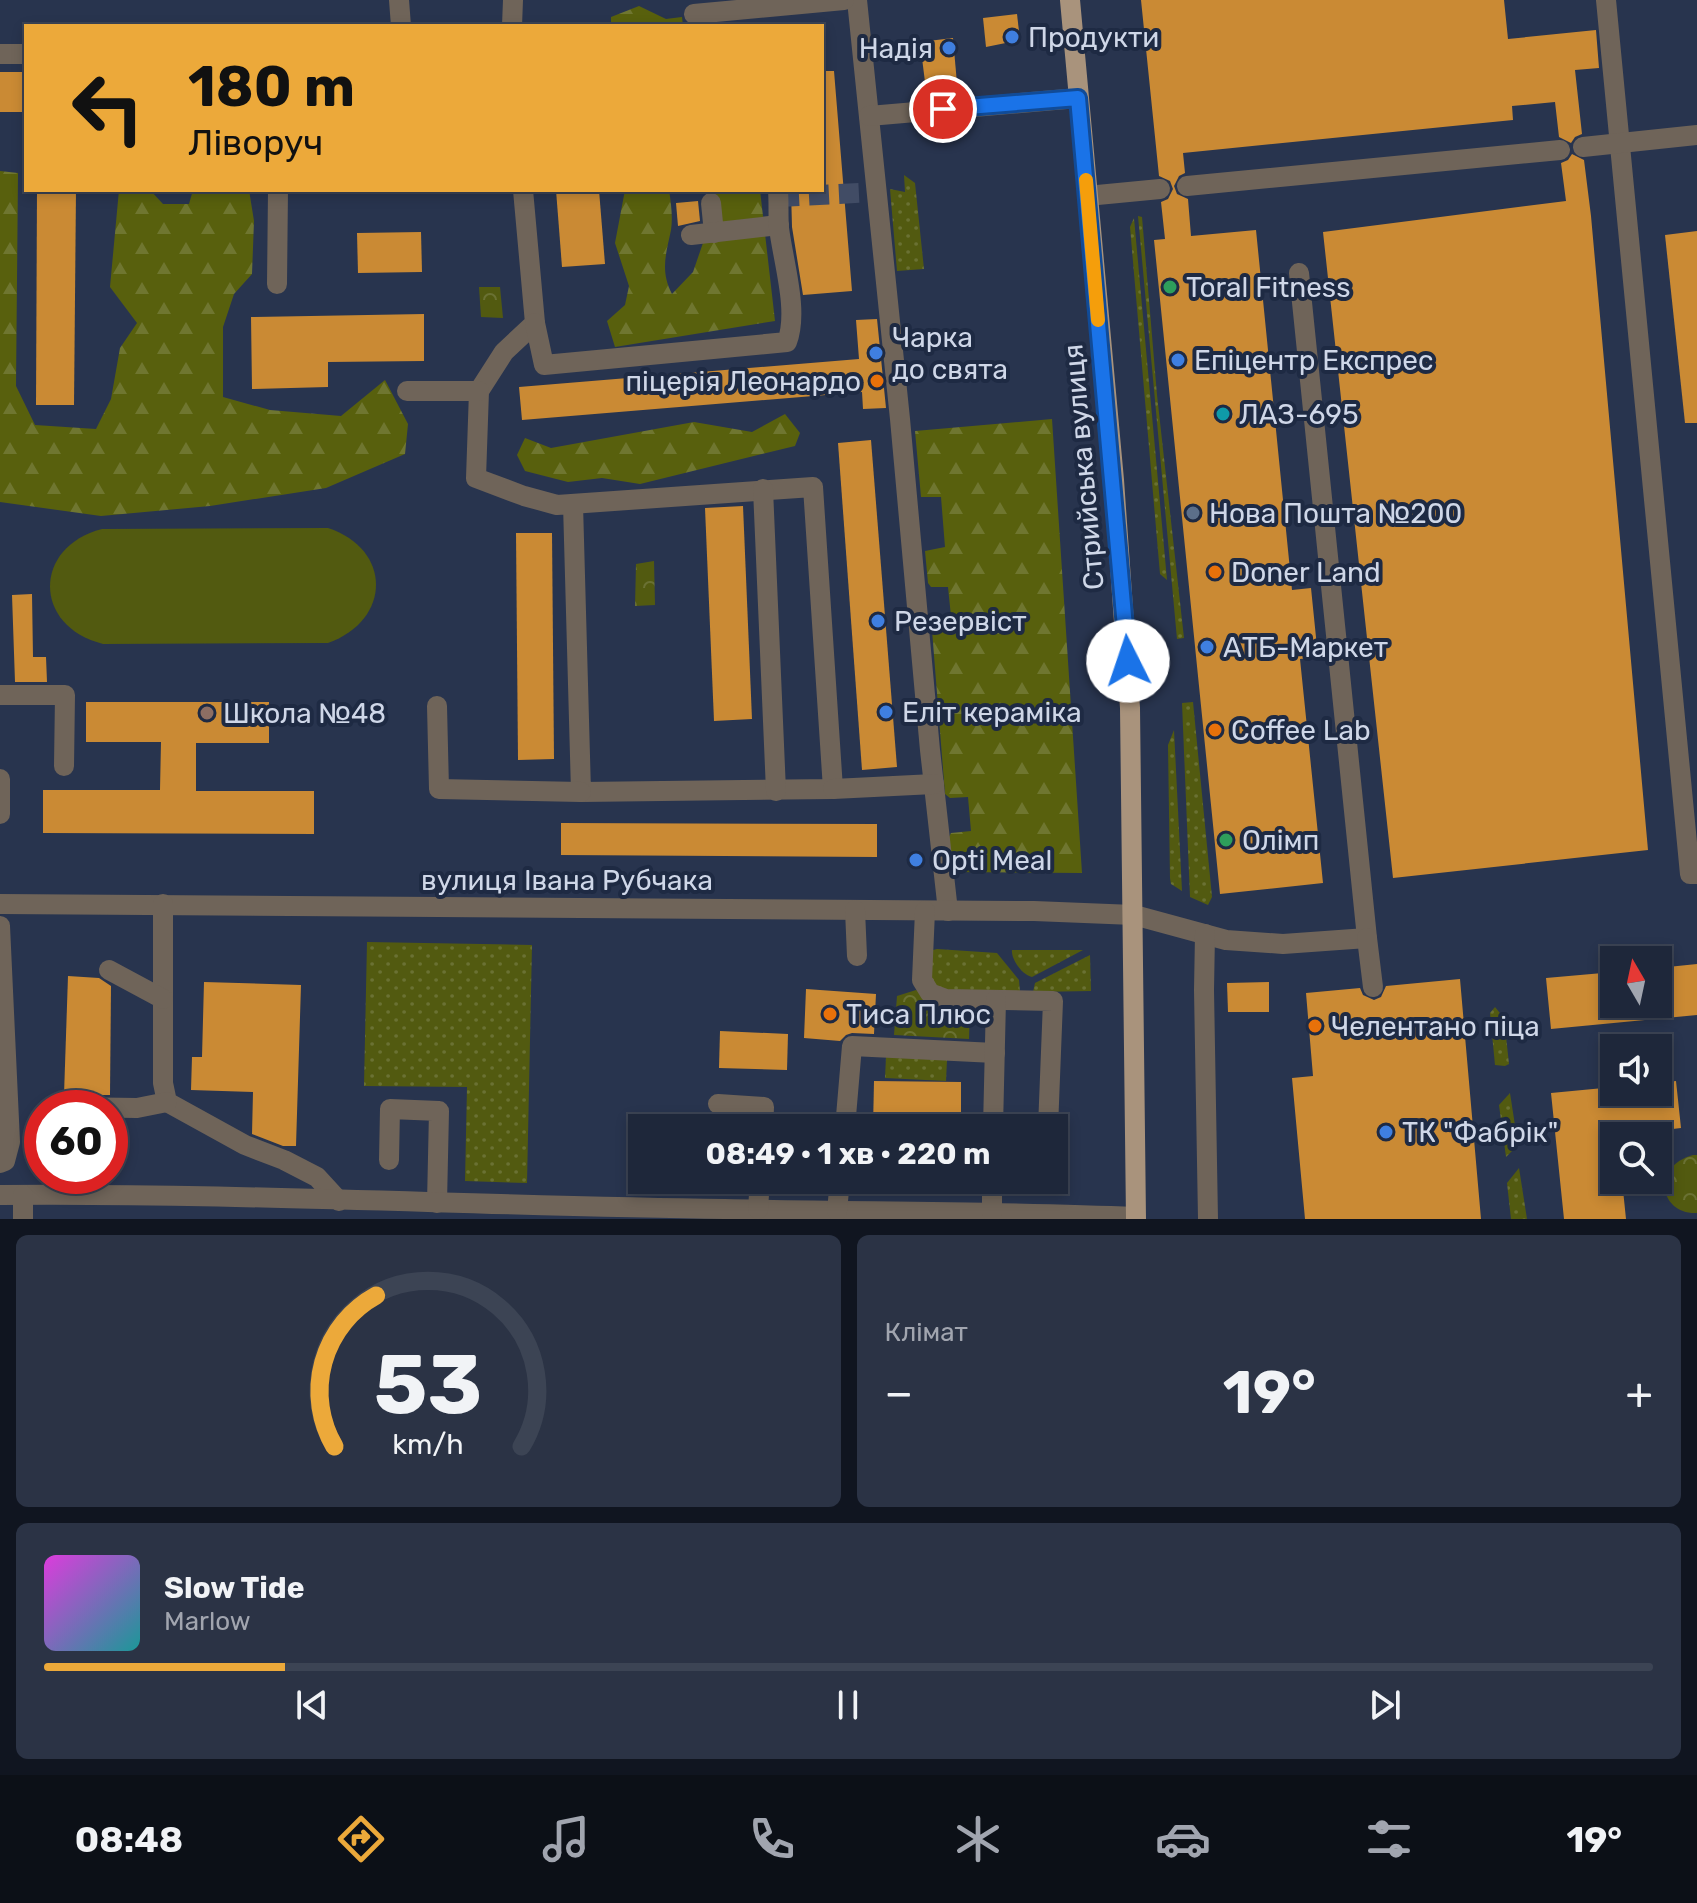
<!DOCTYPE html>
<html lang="uk">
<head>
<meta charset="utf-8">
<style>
	:root { --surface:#1e273a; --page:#2b3345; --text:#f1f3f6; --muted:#a1a5af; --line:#3c4454; --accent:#eca93a }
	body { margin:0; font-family:Rubik,sans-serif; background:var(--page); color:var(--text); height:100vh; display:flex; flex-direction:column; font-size:30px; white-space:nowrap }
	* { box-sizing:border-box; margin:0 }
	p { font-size:26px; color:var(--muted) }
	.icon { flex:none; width:44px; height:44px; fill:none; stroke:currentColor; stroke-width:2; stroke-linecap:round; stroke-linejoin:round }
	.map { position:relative; height:1219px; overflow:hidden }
	.panel { display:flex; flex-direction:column; gap:16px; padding:16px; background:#101520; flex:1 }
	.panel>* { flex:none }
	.hud { position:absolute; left:24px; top:24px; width:800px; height:168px; border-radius:0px; box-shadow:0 4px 12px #0003,0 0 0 2px var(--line); background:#eca93a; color:#111; overflow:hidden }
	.needle { width:52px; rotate:351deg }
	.tools { position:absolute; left:1600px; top:946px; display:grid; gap:16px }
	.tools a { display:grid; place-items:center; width:72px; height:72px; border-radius:0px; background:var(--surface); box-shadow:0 4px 12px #0003,0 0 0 2px var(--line); font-size:40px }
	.speed { position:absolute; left:24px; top:1090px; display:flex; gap:16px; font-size:40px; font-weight:700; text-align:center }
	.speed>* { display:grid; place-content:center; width:104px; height:104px; border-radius:50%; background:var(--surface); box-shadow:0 4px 12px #0003,0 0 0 2px var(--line); line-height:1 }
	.speed .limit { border:12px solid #d22; background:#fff; color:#111 }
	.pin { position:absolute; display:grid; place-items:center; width:68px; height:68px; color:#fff; margin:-34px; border:4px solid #fff; border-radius:50%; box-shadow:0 2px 8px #0007 }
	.me { position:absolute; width:88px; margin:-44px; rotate:356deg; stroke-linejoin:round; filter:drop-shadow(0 0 6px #0008) }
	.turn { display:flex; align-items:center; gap:28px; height:168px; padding:0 32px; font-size:36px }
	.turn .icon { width:104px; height:104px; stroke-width:2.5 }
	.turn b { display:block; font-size:56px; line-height:68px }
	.big { font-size:60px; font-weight:700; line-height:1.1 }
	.panel .tile { flex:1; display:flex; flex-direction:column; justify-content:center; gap:12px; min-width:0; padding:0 28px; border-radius:12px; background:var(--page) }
	.panel .dial { align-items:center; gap:0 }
	.dial svg { height:208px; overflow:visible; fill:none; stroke:var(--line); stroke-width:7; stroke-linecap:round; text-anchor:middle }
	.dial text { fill:var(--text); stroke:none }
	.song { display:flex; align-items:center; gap:24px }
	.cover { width:96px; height:96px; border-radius:12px; background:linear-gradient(135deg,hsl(300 70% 55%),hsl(180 70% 35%)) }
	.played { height:8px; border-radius:4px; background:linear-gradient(90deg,var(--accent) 15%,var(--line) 15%) }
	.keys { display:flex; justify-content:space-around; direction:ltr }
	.heat { display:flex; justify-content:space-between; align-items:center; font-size:44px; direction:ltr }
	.panel .tiles { flex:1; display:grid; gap:16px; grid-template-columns:1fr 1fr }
	.tile:last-child { grid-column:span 2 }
	.trip { position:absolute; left:628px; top:1114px; width:440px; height:80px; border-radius:0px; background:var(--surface); box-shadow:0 4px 12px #0003,0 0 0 2px var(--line); font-weight:700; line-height:80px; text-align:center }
	.dock { display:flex; height:128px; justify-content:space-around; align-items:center; background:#0c1017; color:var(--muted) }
	.dock .icon { width:56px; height:56px }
	.dock .current { color:var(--accent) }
	.dock b { font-size:36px; color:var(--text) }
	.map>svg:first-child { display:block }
</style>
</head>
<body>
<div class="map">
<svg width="1697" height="1219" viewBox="0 0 1697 1219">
	<defs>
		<pattern id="grass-dots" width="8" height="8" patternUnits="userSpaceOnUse" patternTransform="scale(2)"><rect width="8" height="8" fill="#525a10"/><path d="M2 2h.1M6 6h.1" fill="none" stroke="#6a7133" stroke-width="1.8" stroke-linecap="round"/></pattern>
		<pattern id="forest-firs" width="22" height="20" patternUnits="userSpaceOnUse" patternTransform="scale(2)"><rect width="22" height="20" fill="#58600d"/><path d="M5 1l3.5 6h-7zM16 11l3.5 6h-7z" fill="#6f7630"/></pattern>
		<pattern id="park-crowns" width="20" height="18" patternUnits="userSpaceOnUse" patternTransform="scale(2)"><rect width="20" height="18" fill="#525a10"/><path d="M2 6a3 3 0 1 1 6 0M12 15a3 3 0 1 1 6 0" fill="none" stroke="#6a7133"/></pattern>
	</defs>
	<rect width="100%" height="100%" fill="#28344e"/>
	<!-- grass -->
	<g fill="url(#grass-dots)">
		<path d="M904,175l11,8 9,86 -27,2 -7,-82 15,3z"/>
		<path d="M1138,216l4,1 15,178 27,243 -7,1z"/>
		<path d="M1134,218l33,362 -7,-6 -30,-347z"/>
		<path d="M1193,702l19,195 -4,8 -18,-8 -8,-194z"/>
		<path d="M1174,730l8,161 -11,-7 -1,-6 -2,-133z"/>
		<path d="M367,942l165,3 -5,238 -62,-2 2,-94 -103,-1z"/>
		<path d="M937,949l60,4 22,27 1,12 -79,-1 -11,-10 3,-31z"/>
		<path d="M1012,950h71l-51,27c-10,-2 -21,-18 -20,-27z"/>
		<path d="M1090,955l1,36 -58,1 2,-9z"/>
		<path d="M1495,1007l9,11 5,46 -4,2 -10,-1 -5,-52z"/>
		<path d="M886,1057l61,3 -1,21 -61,-3z"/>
		<path d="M1510,1093l8,52 -12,12 -7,-52z"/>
		<path d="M1519,1168l8,51h-16l-4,-36z"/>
	</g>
	<!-- forest -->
	<g fill="url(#forest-firs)">
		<path d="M639,6l27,13 16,-2 1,9h-72v-9z"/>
		<path d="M0,171l18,2 -2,213 19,39 61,4 15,-30 9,-51 17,-25 -27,-36 9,-97h31l13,14h26l4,-14h56l5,31 -2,53 -18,20 -11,33v70l47,13 71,6 44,-36 23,44 -3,30 -79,34 -116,18 -109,10 -101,-14z"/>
		<path d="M625,190h44c2,13 4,27 2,40 -5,24 -11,41 1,64l21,-22 11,-32 16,-22 -7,-28h47l15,131 -160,26 -8,-26 18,-16 4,-19 -14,-43z"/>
		<path d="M785,414l15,19 -5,13 -155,38 -38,-6 -34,4 -43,-11 -8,-16 8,-17 26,10 143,-26 58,10z"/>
		<path d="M1052,419l30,454 -130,-1 -3,-35 2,-4 20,-2 -3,-34 -18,1 -5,-4 -13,-164 20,-4 -4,-39h-17l-3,-4 -3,-32 20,-4 -4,-50h-20l-6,-66z"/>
	</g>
	<!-- park -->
	<g fill="url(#park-crowns)">
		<path d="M479,287h21l3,31 -22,-1z"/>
		<path d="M654,561l1,44 -20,1 1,-42z"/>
		<path d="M916,990l16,11 38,5 -1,33 -75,-4 3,-39z"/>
		<path d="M1693,1155h4v58c-37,2 -47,-46 -4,-58z"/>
	</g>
	<!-- pitch -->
	<path fill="#525a10" d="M328,528c64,21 64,92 0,115l-225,1c-70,-17 -71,-97 -1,-115z"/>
	<!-- building -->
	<g fill="#ca8a34">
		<path d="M1141,0h363l4,39 88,-9 3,38 -24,2 7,64 -7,3 -4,6 -12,-6 -4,-35 -43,4 1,14 -330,33 2,20 -6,3 -5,10 3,8 11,5 3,37 65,-6 36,360 19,-2 7,69 -18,2 23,224 -103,11 -66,-654 11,-1 -4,-37 7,-3 5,-10 -3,-8 -11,-5z"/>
		<path d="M1017,14l3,26 -34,7 -3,-29z"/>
		<path d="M953,38l5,57 -31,3 -7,-56z"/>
		<path d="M822,71h12l18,220 -49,4 -11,-68 -1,-37h31z"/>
		<rect x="0" y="72" width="26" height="40"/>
		<path d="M1572,154l12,6 7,56 57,634 -255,28 -70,-646 243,-31 -5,-38 7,-3z"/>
		<path d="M37,190h39l-2,215h-38z"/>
		<path d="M556,190h43l6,74 -43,3z"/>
		<path d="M698,201l2,20 -22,5 -2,-23z"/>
		<path d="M1697,231v192h-12l-20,-188z"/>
		<path d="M421,232l1,40 -64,1 -1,-40z"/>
		<path d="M424,314v47l-96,1v25l-76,2 -1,-72z"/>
		<path d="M877,319l9,89 -23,1 -1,-17 -340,28 -3,-33 340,-28 -3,-39z"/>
		<path d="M871,440l26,327 -35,3 -24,-327z"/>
		<path d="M743,506l9,213 -38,2 -9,-213z"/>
		<path d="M516,533h36l2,226 -36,1z"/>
		<path d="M32,594l1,63h13l1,25h-32l-3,-87z"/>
		<path d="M86,702h183v41h-73v48h118v43l-271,-1v-43h117l1,-48h-75z"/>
		<path d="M561,823l316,1v33l-316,-2z"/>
		<path d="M1697,964v51l-146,14 -5,-51 68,-6v32h44v-36z"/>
		<path d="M68,976l31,2 12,8 -1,109h-46z"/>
		<path d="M1460,979l21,240h-176l-13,-141 21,-2 -7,-83 54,-5 3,7 11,5 7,-3 5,-11z"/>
		<path d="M204,982l97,3 -5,161h-13l-31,-12 1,-42 -62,-2 1,-33h10z"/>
		<path d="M1269,982v30h-41l-1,-29z"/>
		<path d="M806,989l70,5 -2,40 -22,-1 -6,2 -6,6 -36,-3z"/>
		<path d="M720,1031l68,3 -1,36 -68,-2z"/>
		<path d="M874,1081l87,1v46h-88z"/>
		<path d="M1676,1081l5,47 -67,8v44h8l4,39h-62l-13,-126 63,-6v5h44v-9z"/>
	</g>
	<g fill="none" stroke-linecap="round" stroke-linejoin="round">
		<!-- minor-tunnel -->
		<path stroke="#414c65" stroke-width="20" stroke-dasharray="20 10" stroke-linecap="butt" d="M779,197l97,-5"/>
		<!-- minor -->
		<g stroke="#6f6459" stroke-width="20">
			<path d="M399,0l2,26"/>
			<path d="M857,0l43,419 30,331 18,161"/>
			<path d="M1606,0l84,874h7"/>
			<path d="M694,14l150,-14"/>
			<path d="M512,26l1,-26"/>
			<path d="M0,54h26"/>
			<path d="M869,116l209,-18"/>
			<path d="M1583,147l114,-12"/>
			<path d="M1187,186l373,-36"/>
			<path d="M523,190l12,133 -31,29 -25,39 -3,87 48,18 33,9 256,-18 20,302 -252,3 -8,-288"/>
			<path d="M1087,196l73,-7"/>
			<path d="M711,203l3,30"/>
			<path d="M691,235l88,-10"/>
			<path d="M277,284l1,-94"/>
			<path d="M535,323l9,42 243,-23c12,-31 -4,-81 -8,-114 -1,-12 0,-25 -1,-38"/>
			<path d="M407,391h72"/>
			<path d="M763,489l13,302"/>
			<path d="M0,695h65l-1,71"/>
			<path d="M437,706l2,83 142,3"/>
			<path d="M0,779v35"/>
			<path d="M833,789l101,-5"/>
			<path d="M0,904l1034,7 100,4 92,25 57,4 84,-6 -68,-665"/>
			<path d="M163,904v179l4,19 78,43 39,15 33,17 22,24"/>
			<path d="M855,910l2,46"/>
			<path d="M925,911l-3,69 8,13 16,6 107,2 -5,127"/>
			<path d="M0,926l10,216 -5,19 -5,2"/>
			<path d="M1205,934l-1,56 4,229"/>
			<path d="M1367,938l6,49"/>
			<path d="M109,970l54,29"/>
			<path d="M718,1104l46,3 -1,21"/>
			<path d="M67,1107l70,1 30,-6"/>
			<path d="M845,1128l7,-82 143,7"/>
			<path d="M993,1128l3,-128"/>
			<path d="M389,1160l1,-51 49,2 -2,92"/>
			<path d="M0,1195c242,-2 483,11 725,14 137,3 274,2 411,8"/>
			<path d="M758,1209l2,-29"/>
			<path d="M837,1211l3,-31"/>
			<path d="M992,1212v-32"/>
			<path d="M23,1219v-24"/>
		</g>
		<!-- major -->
		<path stroke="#a9937c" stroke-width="20" d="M1070,0l44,480 16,228 6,511"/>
	</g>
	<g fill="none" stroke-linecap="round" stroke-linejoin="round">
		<!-- route casing -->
		<g stroke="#114b97" stroke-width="20">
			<path id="route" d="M943,109l135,-11 50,563"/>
		</g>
		<!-- route -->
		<use href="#route" stroke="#1a73e8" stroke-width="14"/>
		<!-- slow -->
		<path stroke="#f59e0b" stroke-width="14" d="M1086,180l12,140"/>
	</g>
	<!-- markers -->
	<g fill="#3f7fe0" stroke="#1e2a43" stroke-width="3">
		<circle cx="1012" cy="37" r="8"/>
		<circle cx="949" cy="48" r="8"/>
		<circle cx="876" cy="353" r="8"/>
		<circle cx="1178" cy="360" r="8"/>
		<circle cx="878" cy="621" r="8"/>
		<circle cx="1207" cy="647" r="8"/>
		<circle cx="886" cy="712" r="8"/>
		<circle cx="916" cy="860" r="8"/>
		<circle cx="1386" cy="1132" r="8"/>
	</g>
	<g fill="#2e9e5b" stroke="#1e2a43" stroke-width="3">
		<circle cx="1170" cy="287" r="8"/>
		<circle cx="1226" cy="840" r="8"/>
	</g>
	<g fill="#e8710a" stroke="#1e2a43" stroke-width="3">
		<circle cx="877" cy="381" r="8"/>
		<circle cx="1215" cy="572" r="8"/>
		<circle cx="1215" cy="730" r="8"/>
		<circle cx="830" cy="1014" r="8"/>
		<circle cx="1315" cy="1026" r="8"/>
	</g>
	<circle fill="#0f9aa8" stroke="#1e2a43" stroke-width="3" cx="1223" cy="414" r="8"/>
	<circle fill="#5c6f8a" stroke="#1e2a43" stroke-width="3" cx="1193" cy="513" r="8"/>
	<circle fill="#8d6e63" stroke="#1e2a43" stroke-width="3" cx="207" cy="713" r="8"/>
	<g text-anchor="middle" stroke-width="8" stroke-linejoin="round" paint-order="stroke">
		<!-- poi labels -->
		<g font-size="28" fill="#cfd7e8" stroke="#1e2a43" text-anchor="start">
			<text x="1028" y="47">Продукти</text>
			<text x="933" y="58" text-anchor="end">Надія</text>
			<text x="1186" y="297">Toral Fitness</text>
			<text x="892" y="347">Чарка<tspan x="892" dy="32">до свята</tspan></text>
			<text x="1194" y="370">Епіцентр Експрес</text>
			<text x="861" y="391" text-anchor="end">піцерія Леонардо</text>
			<text x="1239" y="424">ЛАЗ-695</text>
			<text x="1209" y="523">Нова Пошта №200</text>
			<text x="1231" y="582">Doner Land</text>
			<text x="894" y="631">Резервіст</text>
			<text x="1223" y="657">АТБ-Маркет</text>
			<text x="902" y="722">Еліт кераміка</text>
			<text x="223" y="723">Школа №48</text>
			<text x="1231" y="740">Coffee Lab</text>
			<text x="1242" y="850">Олімп</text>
			<text x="932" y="870">Opti Meal</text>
			<text x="846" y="1024">Тиса Плюс</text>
			<text x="1331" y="1036">Челентано піца</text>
			<text x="1402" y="1142">ТК "Фабрік"</text>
		</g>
		<!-- street labels -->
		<g font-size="28" fill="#cfd7e8" stroke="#1e2a43">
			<text transform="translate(1083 467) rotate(-95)" y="10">Стрийська вулиця</text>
			<text x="567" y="890">вулиця Івана Рубчака</text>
		</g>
	</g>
</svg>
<div class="tools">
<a><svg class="needle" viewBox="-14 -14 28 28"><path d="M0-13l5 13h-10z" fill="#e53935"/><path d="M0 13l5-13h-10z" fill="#a1a5af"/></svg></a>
<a><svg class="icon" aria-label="sound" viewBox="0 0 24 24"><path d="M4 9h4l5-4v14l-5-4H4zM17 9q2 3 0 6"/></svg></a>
<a><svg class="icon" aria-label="search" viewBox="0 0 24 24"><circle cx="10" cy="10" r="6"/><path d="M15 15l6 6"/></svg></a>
</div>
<div class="speed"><div class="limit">60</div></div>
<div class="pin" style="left:943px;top:109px;background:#d93025"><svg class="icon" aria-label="arrive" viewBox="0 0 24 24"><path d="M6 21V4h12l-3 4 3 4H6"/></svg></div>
<svg class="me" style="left:1128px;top:661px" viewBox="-20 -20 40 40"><circle r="19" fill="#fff"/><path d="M0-13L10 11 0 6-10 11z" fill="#1a73e8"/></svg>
<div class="trip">08:49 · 1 хв · 220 m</div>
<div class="hud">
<div class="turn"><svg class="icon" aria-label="left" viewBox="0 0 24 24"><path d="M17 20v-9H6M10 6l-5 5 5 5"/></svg><div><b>180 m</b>Ліворуч</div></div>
</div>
</div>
<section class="panel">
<div class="tiles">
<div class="tile dial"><svg viewBox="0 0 100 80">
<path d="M14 69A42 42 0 1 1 86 69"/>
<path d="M14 69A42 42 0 0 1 30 11" stroke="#eca93a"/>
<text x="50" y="56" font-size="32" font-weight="700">53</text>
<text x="50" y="72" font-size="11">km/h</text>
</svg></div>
<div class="tile"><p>Клімат</p>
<div class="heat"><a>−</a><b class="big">19°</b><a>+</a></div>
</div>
<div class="tile">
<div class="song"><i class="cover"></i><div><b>Slow Tide</b><p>Marlow</p></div></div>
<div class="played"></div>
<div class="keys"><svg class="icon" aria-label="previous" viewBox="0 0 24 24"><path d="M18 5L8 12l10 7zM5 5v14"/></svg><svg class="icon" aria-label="pause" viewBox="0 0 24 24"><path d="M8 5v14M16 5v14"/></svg><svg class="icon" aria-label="next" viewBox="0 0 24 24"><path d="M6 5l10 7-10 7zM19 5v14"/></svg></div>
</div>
</div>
</section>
<nav class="dock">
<b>08:48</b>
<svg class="icon current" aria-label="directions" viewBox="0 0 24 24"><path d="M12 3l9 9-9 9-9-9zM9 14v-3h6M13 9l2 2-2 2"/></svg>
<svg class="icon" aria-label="music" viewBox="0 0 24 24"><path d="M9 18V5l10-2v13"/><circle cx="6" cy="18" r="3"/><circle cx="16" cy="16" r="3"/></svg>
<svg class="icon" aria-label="phone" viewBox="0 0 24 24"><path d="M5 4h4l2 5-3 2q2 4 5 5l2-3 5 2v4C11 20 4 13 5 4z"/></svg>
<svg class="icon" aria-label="climate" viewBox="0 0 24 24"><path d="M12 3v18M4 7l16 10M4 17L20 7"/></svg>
<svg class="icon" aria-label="car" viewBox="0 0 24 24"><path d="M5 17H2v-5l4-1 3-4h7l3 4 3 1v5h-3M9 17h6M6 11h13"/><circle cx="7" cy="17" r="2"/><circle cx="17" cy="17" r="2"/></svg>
<svg class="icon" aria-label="filters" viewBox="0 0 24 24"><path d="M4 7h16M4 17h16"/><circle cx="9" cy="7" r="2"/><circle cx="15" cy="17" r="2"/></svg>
<b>19°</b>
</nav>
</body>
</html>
